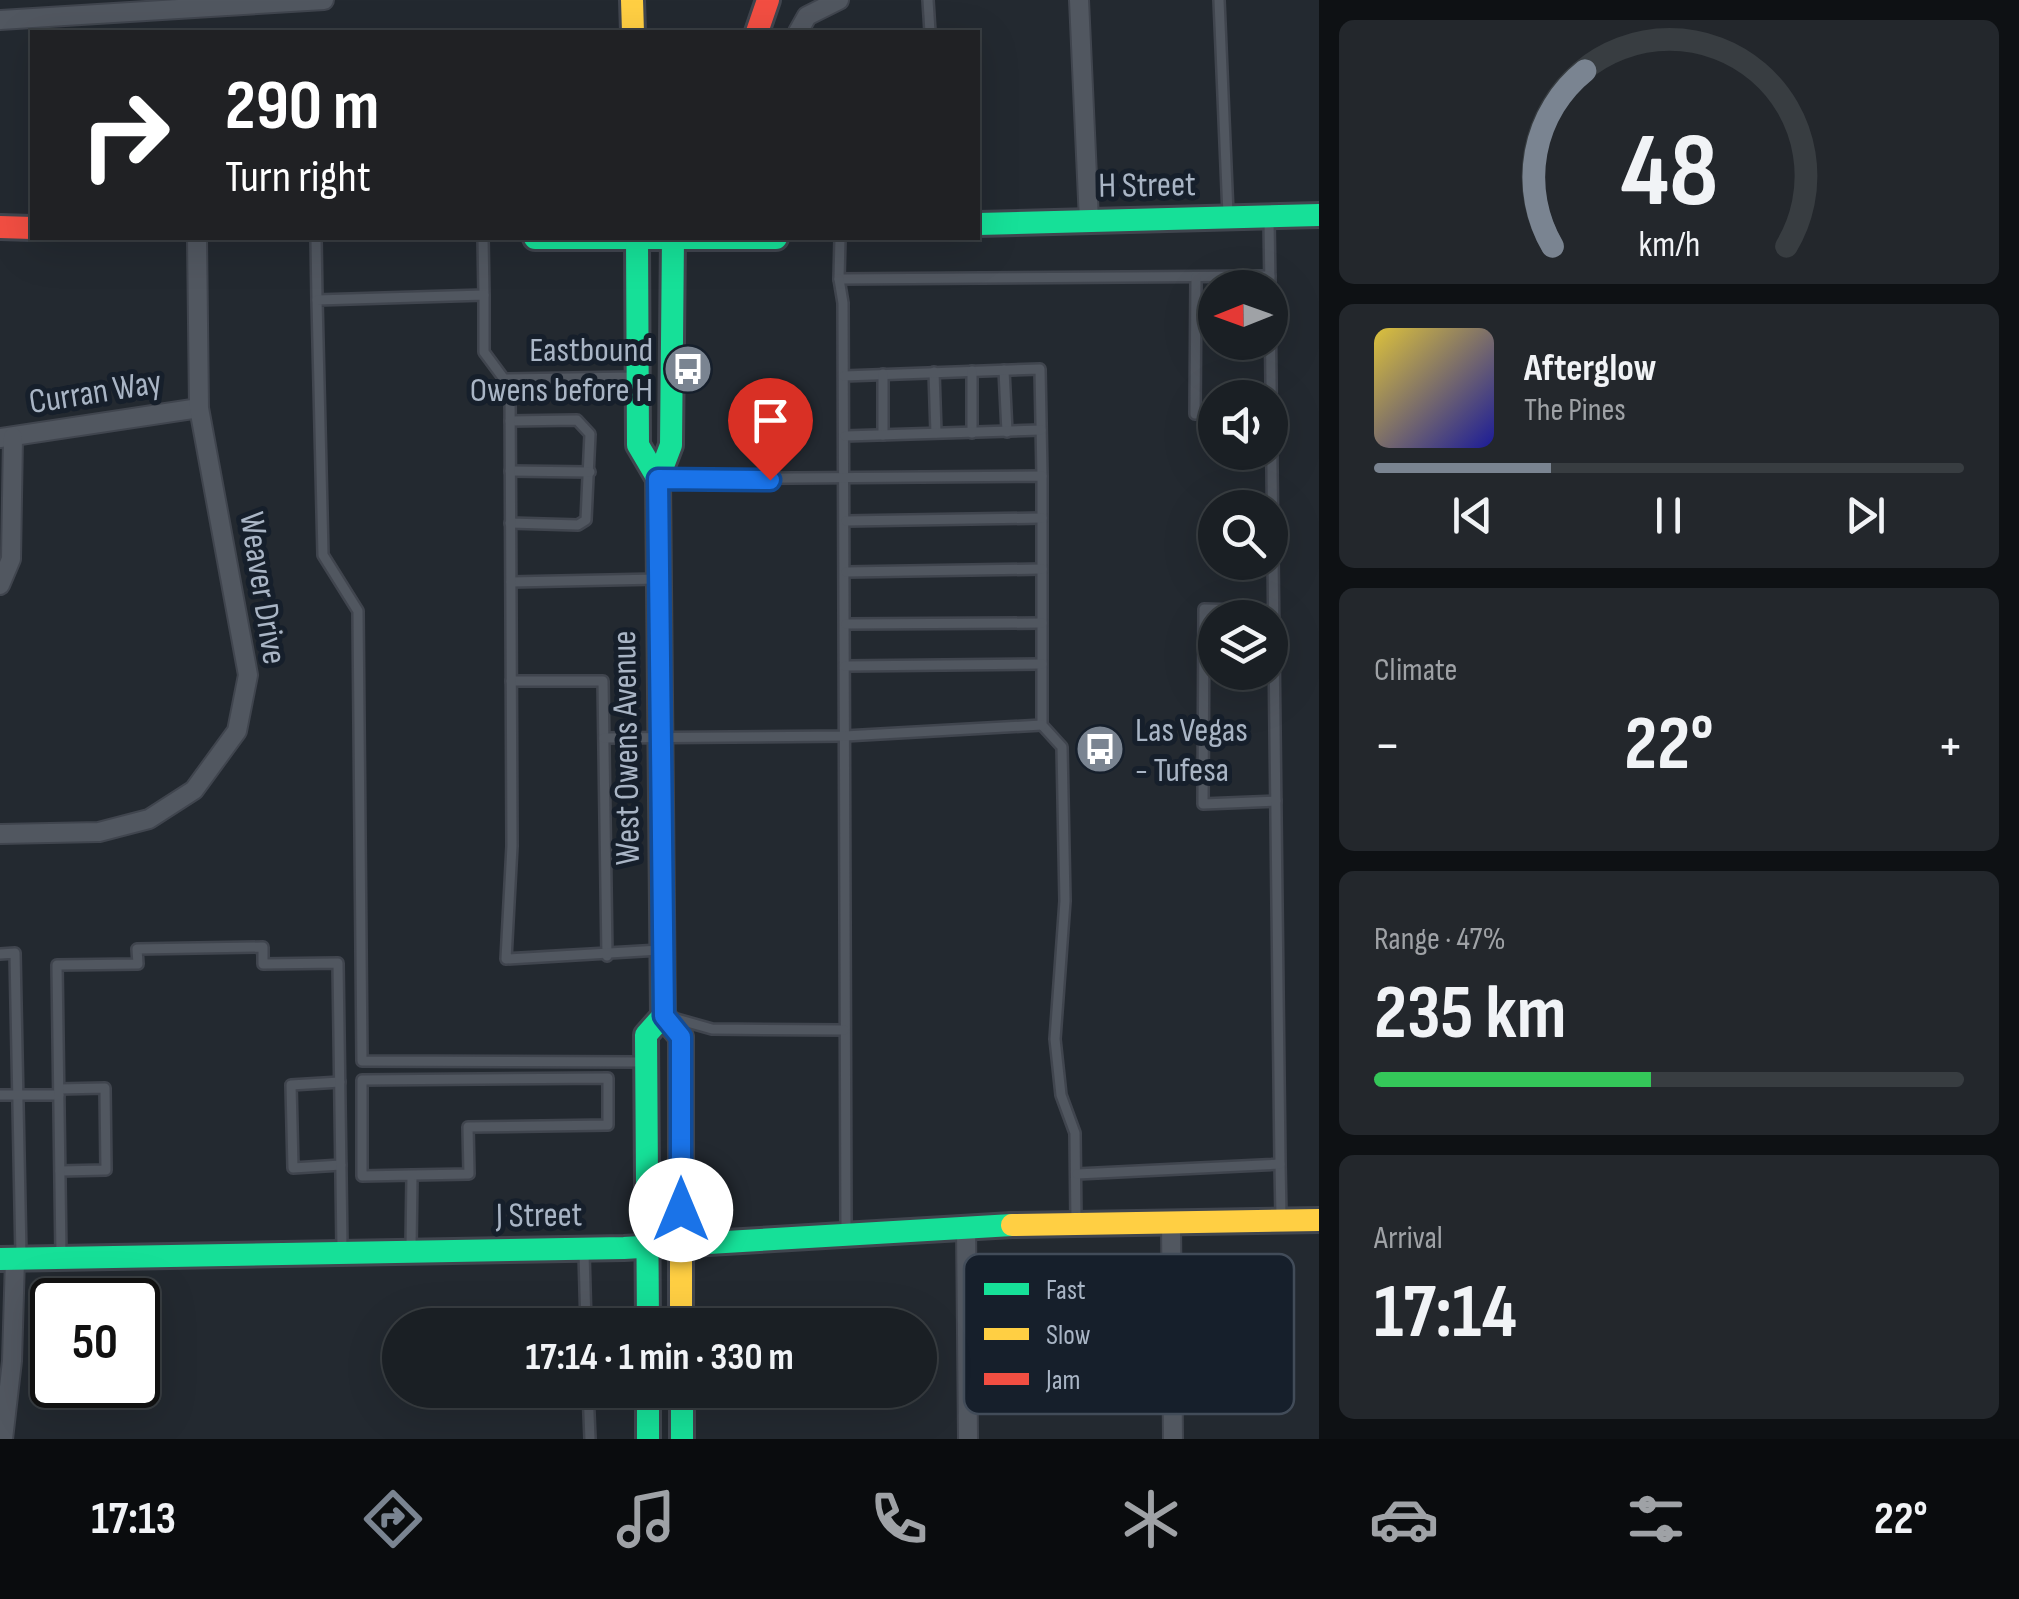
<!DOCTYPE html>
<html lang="en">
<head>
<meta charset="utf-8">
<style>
	:root { --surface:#1a1f24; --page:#23272c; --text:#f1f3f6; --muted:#9fa2a6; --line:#383d41; --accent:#7a8491 }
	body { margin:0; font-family:"Sofia Sans Condensed",sans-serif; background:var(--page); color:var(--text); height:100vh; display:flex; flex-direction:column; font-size:38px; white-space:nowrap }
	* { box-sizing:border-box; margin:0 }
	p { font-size:32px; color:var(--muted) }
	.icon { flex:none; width:55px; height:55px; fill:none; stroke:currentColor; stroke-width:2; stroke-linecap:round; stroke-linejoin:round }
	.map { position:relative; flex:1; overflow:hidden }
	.details { display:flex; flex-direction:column; gap:20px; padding:20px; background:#0e1114; width:700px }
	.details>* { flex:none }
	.guide { position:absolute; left:30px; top:30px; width:950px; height:210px; border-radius:0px; box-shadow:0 10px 40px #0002,0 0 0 2px var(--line); background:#202124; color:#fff; overflow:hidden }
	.needle { width:65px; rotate:269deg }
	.buttons { position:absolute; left:1198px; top:270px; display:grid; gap:20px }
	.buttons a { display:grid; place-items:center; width:90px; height:90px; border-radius:50%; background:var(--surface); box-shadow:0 10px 40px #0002,0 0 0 2px var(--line); font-size:50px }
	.speed { position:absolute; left:30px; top:1278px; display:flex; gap:20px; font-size:50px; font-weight:700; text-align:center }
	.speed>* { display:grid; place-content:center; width:130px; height:130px; border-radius:50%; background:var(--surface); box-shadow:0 10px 40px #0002,0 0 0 2px var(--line); line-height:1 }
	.speed .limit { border:5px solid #111; border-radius:15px; background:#fff; color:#111 }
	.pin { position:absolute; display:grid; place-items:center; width:85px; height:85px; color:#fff; margin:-102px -42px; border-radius:50% 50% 50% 0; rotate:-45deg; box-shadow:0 0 10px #0007 }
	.pin .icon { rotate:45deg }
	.me { position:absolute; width:110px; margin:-55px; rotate:0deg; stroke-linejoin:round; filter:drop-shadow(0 0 8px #0008) }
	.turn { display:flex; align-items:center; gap:35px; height:210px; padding:0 30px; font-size:45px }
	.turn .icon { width:130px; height:130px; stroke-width:2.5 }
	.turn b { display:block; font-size:70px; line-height:85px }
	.big { font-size:75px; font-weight:700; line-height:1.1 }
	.details .card { flex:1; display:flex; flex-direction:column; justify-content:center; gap:15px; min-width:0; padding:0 35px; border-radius:15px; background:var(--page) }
	.details .dial { align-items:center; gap:0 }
	.dial svg { height:260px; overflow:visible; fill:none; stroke:var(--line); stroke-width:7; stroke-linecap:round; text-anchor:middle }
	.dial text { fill:var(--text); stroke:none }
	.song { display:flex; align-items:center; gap:30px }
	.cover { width:120px; height:120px; border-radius:15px; background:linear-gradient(135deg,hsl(50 70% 55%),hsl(240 70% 35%)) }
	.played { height:10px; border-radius:5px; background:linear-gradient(90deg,var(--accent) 30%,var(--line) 30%) }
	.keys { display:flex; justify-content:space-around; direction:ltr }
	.heat { display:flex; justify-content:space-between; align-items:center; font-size:55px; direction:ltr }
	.charge { height:15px; border-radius:8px; background:linear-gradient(90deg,#34c759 47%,var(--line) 0) }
	.trip { position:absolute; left:382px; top:1308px; width:555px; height:100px; border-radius:50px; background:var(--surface); box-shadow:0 10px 40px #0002,0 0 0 2px var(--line); font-weight:700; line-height:100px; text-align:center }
	.tabs { display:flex; height:160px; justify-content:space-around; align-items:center; background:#0a0c0e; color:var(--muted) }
	.tabs .icon { width:70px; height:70px }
	.tabs .active { color:var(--accent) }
	.tabs b { font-size:45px; color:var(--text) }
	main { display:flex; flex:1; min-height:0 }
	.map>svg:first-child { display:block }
</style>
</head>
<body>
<main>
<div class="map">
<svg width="1319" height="1439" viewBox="0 0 1319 1439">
	<rect width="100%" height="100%" fill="#232930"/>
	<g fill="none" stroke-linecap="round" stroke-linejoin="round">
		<!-- lane casing -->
		<g stroke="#40454e" stroke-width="14">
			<g id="lane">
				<path d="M928,0l2,32"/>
				<path d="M1219,0l9,214"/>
				<path d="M1269,220l1,68"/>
				<path d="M316,238l1,62"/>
				<path d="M483,238l1,57"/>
				<path d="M840,238l-1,41 431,-3"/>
				<path d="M1196,277l-1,137 20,-2"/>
				<path d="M839,279l4,24 3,928"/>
				<path d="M1004,370l3,62"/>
				<path d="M934,372l2,61"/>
				<path d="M844,376l196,-7 2,107"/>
				<path d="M504,379l132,-2"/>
				<path d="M510,421l67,-1 13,14 -4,86 -8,5 -68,-2"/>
				<path d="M972,433v-62"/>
				<path d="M883,435v-61"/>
				<path d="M845,436l196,-6"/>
				<path d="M510,471l80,1"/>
				<path d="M661,479l381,-3v249l20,22 3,154 -10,138 6,56 14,38 1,90"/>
				<path d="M846,521l196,-3"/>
				<path d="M846,572l196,-3"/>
				<path d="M511,582l147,-3"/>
				<path d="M1273,611l-69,-2 -1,195 73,-3"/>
				<path d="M846,624l196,-1"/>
				<path d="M845,666l197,-2"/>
				<path d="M511,681h92l4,275"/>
				<path d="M604,738l241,-2 197,-11"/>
				<path d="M0,954l15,-1 6,303"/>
				<path d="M673,1018l39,11 132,1"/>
				<path d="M643,1062l-281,-1 -4,-450 -35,-56 -6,-255 167,-5v57l26,35 2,459 -6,113 154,-9"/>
				<path d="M340,1082l-49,3 2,83 48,-3"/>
				<path d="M59,1089l46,-1 1,82 -46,1"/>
				<path d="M0,1095h59"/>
				<path d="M1280,1164l1,53"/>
				<path d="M1077,1174l203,-10 -10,-868"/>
				<path d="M411,1248l1,-73 -50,1v-96l246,-2v47l-140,2 1,47 -57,1"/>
				<path d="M584,1253l2,72"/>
				<path d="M61,1255l-4,-290 81,-1 -1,-15 126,-2v17l75,-1 4,285"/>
				<path d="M588,1390l2,49"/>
			</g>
		</g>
		<!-- street casing -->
		<g stroke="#40454e" stroke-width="22">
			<g id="street">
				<path d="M1079,0l10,221"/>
				<path d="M0,20l324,-20"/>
				<path d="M798,32l9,-16 32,-16"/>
				<path d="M0,438l199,-30"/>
				<path d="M0,585l11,-26 2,-122"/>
				<path d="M0,834l99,-2 50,-13 45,-29 43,-59 11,-56 -49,-267 -2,-170"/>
				<path d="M1171,1222l2,217"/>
				<path d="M966,1226l2,213"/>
				<path d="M3,1439l9,-78 3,-102"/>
			</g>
		</g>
		<!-- fast casing -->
		<g stroke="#40454e" stroke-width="28">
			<g id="fast">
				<path d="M978,224l341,-9"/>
				<path d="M535,238h241"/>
				<path d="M637,238l1,207 20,34"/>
				<path d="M673,238l-2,207 -13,34 5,537 18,21v144"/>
				<path d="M0,1259l624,-11 388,-23"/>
				<path d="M648,1325l-2,-290 17,-19"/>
				<path d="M648,1390v49"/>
				<path d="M682,1390v49"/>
			</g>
		</g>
		<!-- slow casing -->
		<g stroke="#40454e" stroke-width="28">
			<g id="slow">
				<path d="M632,0l1,32"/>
				<path d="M681,1181v144"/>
				<path d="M1012,1225l307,-5"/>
			</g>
		</g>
		<!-- jam casing -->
		<g stroke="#40454e" stroke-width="28">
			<g id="jam">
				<path d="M757,32l11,-32"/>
				<path d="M0,227l32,1"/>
			</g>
		</g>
		<!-- lane -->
		<use href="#lane" stroke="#515760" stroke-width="9"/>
		<!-- street -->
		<use href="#street" stroke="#515760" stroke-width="18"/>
		<!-- fast -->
		<use href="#fast" stroke="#16e098" stroke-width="22"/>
		<!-- slow -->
		<use href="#slow" stroke="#ffcf43" stroke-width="22"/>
		<!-- jam -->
		<use href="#jam" stroke="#f24e42" stroke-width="22"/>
	</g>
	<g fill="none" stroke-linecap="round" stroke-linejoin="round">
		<!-- route casing -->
		<g stroke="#114b97" stroke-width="25">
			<path id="route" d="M681,1210v-173l-17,-21 -6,-537 112,1"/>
		</g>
		<!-- route -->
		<use href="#route" stroke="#1a73e8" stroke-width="18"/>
	</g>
	<!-- icons -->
	<defs>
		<g id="bus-disc" transform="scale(2.5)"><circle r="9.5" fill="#7a8491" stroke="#161f2b"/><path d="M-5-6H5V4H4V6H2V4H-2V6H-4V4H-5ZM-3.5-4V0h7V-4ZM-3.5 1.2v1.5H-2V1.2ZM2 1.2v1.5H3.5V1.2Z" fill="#fff"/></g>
	</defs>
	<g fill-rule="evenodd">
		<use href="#bus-disc" x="688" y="369"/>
		<use href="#bus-disc" x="1100" y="749"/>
	</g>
	<g text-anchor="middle" stroke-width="10" stroke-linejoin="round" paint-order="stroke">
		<!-- street labels -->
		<g font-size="35" fill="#a9b5c5" stroke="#161f2b">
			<text transform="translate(1147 184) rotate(-1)" y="12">H Street</text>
			<text transform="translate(95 391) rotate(-9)" y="12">Curran Way</text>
			<text transform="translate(264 588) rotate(81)" y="12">Weaver Drive</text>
			<text transform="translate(625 748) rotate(-91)" y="12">West Owens Avenue</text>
			<text transform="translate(539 1214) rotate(-1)" y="12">J Street</text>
		</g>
		<!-- poi labels -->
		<g font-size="35" fill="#a9b5c5" stroke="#161f2b" text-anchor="end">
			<text x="653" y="361">Eastbound<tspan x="653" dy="40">Owens before H</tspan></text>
			<text x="1135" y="741" text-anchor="start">Las Vegas<tspan x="1135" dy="40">- Tufesa</tspan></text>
		</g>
	</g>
	<!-- legend -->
	<rect x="964" y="1254" width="330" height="160" rx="15" fill="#161f2b" stroke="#424c59" stroke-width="2.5"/>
	<rect x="984" y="1283" width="45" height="12" fill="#16e098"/>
	<rect x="984" y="1328" width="45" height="12" fill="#ffcf43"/>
	<rect x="984" y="1373" width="45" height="12" fill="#f24e42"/>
	<g font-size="28" fill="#a9b5c5">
		<text x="1046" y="1299">Fast</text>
		<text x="1046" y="1344">Slow</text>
		<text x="1046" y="1389">Jam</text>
	</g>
</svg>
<div class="buttons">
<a><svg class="needle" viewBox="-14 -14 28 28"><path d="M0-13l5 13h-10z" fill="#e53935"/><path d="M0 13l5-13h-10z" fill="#9fa2a6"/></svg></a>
<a><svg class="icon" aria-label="sound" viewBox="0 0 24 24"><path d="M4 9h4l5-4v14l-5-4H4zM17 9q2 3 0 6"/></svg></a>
<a><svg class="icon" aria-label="search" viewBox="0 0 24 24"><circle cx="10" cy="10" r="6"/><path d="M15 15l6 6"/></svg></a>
<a><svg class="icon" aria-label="layers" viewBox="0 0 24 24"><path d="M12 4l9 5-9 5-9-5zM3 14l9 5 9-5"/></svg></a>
</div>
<div class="speed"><div class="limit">50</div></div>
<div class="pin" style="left:770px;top:480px;background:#d93025"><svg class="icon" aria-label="arrive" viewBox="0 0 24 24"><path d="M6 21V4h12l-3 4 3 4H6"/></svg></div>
<svg class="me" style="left:681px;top:1210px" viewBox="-20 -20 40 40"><circle r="19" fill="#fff"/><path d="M0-13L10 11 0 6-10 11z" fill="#1a73e8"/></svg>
<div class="trip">17:14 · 1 min · 330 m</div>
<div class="guide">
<div class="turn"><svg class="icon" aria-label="right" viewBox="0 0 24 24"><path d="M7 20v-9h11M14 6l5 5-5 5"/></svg><div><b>290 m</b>Turn right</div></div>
</div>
</div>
<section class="details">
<div class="card dial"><svg viewBox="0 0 100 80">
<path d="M14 69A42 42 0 1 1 86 69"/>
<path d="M14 69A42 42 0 0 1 24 15" stroke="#7a8491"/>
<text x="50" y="56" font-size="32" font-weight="700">48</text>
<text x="50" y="72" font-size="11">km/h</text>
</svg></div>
<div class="card">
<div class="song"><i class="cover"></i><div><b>Afterglow</b><p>The Pines</p></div></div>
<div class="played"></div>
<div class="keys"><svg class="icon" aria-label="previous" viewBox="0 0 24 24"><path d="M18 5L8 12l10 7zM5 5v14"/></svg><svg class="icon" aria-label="pause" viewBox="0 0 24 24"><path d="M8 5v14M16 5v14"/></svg><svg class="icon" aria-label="next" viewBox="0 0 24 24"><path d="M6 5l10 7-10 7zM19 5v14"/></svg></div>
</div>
<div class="card"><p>Climate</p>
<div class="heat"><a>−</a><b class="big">22°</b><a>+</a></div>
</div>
<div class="card"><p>Range · 47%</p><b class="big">235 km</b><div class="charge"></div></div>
<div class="card"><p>Arrival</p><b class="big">17:14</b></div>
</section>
</main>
<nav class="tabs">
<b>17:13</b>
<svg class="icon active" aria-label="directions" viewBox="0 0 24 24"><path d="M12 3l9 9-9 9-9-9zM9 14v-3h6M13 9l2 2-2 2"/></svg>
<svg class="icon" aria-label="music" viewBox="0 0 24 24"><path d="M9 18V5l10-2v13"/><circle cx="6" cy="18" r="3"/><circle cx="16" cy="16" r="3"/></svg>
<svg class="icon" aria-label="phone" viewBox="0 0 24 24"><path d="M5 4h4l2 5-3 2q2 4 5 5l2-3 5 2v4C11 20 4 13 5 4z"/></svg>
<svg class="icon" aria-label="climate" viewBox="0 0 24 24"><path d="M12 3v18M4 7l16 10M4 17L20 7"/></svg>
<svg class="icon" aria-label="car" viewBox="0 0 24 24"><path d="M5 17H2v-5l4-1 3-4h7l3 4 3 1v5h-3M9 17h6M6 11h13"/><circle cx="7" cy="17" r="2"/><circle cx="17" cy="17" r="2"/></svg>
<svg class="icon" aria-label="filters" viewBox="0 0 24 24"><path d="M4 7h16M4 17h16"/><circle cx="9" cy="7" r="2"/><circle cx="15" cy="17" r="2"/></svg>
<b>22°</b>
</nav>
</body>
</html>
